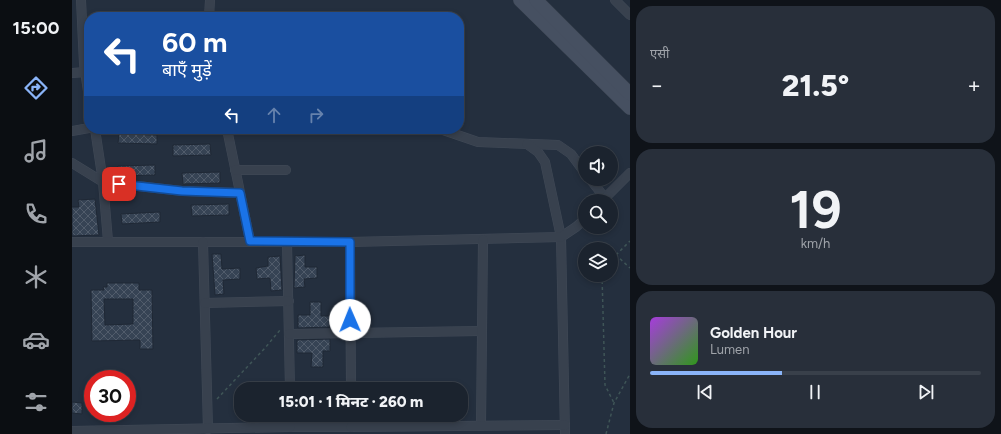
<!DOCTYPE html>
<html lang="hi">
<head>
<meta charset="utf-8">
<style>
	:root { --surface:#1b232e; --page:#282f3a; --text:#f1f3f6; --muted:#a0a4aa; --line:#39404a; --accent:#8ab4f8 }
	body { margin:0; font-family:Figtree,"Noto Sans Devanagari",sans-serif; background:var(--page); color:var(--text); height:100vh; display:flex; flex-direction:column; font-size:15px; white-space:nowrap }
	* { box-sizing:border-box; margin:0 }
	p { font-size:13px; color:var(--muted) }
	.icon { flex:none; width:22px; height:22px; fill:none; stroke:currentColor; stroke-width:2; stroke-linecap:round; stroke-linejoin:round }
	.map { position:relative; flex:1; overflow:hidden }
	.panel { display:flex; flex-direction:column; gap:6px; padding:6px; background:#0f1319; width:371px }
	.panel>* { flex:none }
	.top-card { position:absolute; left:12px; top:12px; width:380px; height:122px; border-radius:16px; box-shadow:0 2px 6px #0003,0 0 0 1px var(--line); background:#1a4fa0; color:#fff; overflow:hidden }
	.fabs { position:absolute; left:506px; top:146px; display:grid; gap:8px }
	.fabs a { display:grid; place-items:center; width:40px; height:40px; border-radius:50%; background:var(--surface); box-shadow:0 2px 6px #0003,0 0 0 1px var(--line); font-size:20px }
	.speed { position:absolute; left:12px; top:370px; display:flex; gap:8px; font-size:20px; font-weight:700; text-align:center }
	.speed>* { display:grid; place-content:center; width:52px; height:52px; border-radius:50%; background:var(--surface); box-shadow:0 2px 6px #0003,0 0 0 1px var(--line); line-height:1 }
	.speed .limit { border:6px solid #d22; background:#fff; color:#111 }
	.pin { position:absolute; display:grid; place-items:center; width:34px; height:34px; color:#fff; margin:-17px; border-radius:8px; box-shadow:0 2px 6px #0006 }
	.me { position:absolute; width:44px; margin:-22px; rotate:359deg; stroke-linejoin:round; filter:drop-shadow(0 0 3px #0008) }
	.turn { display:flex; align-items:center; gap:14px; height:84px; padding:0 12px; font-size:18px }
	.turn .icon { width:52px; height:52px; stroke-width:2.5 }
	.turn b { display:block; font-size:28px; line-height:34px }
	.lanes { display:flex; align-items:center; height:38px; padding:0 12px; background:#0003; justify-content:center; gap:20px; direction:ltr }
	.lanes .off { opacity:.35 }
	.big { font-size:30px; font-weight:800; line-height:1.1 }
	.panel .widget { flex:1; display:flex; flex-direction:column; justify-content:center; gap:6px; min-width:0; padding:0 14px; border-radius:16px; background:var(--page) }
	.panel .dial { align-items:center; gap:0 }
	.dial b { font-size:52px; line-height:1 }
	.song { display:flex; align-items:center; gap:12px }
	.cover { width:48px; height:48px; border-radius:6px; background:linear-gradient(135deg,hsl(280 70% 55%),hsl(110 70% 35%)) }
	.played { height:4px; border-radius:2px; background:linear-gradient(90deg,var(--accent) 40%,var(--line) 40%) }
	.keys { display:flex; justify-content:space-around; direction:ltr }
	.heat { display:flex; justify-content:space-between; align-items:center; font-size:22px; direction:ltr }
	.trip { position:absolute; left:162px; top:382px; width:234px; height:40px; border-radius:16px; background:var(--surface); box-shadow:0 2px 6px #0003,0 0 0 1px var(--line); font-weight:800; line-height:40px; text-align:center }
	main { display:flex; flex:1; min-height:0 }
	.tab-bar { display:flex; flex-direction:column; width:72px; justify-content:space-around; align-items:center; background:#0b0e12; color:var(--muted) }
	.tab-bar .icon { width:28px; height:28px }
	.tab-bar .selected { color:var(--accent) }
	.tab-bar b { font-size:18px; color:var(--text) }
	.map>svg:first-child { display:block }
</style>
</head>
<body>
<main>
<nav class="tab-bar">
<b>15:00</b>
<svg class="icon selected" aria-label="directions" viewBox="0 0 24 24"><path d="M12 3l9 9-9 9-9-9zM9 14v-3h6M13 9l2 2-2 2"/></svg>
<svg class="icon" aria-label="music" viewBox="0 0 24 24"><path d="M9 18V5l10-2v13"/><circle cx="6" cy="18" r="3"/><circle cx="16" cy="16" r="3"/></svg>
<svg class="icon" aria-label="phone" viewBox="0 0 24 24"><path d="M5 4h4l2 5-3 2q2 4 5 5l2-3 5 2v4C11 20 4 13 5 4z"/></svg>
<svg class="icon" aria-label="climate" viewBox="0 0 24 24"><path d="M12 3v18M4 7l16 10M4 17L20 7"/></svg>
<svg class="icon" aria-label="car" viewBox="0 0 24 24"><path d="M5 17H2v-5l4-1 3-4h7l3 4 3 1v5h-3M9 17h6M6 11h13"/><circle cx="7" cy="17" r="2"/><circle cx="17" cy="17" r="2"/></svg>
<svg class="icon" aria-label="filters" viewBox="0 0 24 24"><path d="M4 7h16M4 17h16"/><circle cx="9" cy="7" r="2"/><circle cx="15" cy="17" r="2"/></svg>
</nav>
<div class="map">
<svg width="558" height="434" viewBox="0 0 558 434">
	<defs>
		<pattern id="building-cross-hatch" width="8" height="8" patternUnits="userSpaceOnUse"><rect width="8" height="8" fill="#364354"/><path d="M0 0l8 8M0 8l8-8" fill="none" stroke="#515c6b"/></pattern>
	</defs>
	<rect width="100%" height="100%" fill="#242f3e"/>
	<!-- building -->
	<g fill="url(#building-cross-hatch)" stroke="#1f2835" fill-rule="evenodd">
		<path d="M47,134l38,1v9l-39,-1z"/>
		<path d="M138,144l1,11 -38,1v-11z"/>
		<path d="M83,165v10l-36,1 -1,-10z"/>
		<path d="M148,172v11l-37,1 -1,-11z"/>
		<path d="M23,199l4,36 -27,1v-29h7l-1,-7z"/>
		<path d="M157,204v11l-37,1 -1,-11z"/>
		<path d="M88,212v10l-38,2 -1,-10z"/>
		<path d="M140,254h9l1,15 18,-1v11l-17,1 1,14 -9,1z"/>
		<path d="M233,255v12h12v11l-13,1 1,8 -11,1 1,-32z"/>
		<path d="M208,256l2,34 -11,1 -1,-13 -13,1 -1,-11 12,-2v-9z"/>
		<path d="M35,283h32v7h13l1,59h-13v-9l-48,1 -1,-51h13l-1,-3h4zM32,299h29v25l-28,1z"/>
		<path d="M238,302h11v14h9v11l-32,1v-13h12z"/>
		<path d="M258,339v12h-7v16h-12l1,-14h-15v-13z"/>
		<path d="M0,402l10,1v11l-10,-1z"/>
	</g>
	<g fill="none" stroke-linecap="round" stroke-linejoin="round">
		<!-- minor casing -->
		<g stroke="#414a57" stroke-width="10">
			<g id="minor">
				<path d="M9,0l3,64 5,34"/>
				<path d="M543,0l15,15"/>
				<path d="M137,17l1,-17"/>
				<path d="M0,73l14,-1"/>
				<path d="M23,129l8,53 5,59"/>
				<path d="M155,129l23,112"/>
				<path d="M368,129l38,13 80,3 13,9 14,19"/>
				<path d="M0,131l17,-3"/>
				<path d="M455,144l11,8 7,10 16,75 4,197"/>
				<path d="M0,163l31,19 79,9 58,2"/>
				<path d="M163,170h51"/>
				<path d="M518,179l15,19"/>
				<path d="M530,201l28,-28"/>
				<path d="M0,242h278l211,-5 15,-10 9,-8"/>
				<path d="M131,242l5,187"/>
				<path d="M215,242l3,147"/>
				<path d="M278,242l1,147"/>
				<path d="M133,303l84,-2"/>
				<path d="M217,334l192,-3"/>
				<path d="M409,426l2,-186"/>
				<path d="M218,427h61v-12"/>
				<path d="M279,427l214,-2"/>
				<path d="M0,431l218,-4v-12"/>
			</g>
		</g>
		<!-- secondary casing -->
		<g stroke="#414a57" stroke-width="14">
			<g id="secondary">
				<path d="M448,0l110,108"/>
				<path d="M464,0l94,94"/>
			</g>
		</g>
		<!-- path -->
		<g stroke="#3f5557" stroke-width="1.5" stroke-dasharray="3 3" stroke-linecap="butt">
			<path d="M544,255l14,-14"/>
			<path d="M539,259l5,-4 14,13"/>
			<path d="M530,275l3,110 9,18"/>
			<path d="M145,399l48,-51 15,-18"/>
			<path d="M534,434l8,-31 16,-29"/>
		</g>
		<!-- minor -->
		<use href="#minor" stroke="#38414e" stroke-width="9"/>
		<!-- secondary -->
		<use href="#secondary" stroke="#465061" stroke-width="13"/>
	</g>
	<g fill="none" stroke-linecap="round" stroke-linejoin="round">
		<!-- route casing -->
		<g stroke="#114b97" stroke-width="10">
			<path id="route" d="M47,184l63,7 58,2 10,48 100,1v78"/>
		</g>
		<!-- route -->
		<use href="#route" stroke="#1a73e8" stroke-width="7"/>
	</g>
</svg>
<div class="fabs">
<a><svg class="icon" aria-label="sound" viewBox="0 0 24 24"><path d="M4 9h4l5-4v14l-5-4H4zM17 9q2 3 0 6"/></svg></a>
<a><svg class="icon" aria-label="search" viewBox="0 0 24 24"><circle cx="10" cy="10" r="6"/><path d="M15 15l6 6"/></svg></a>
<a><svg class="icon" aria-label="layers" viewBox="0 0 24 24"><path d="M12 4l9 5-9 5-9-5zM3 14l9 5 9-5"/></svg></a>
</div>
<div class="speed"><div class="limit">30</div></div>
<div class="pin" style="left:47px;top:184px;background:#d93025"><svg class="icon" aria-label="arrive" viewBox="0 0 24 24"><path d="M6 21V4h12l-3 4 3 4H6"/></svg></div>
<svg class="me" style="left:278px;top:320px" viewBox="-20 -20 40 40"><circle r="19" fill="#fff"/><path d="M0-13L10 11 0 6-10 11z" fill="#1a73e8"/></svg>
<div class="trip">15:01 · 1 मिनट · 260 m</div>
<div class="top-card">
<div class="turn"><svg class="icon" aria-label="left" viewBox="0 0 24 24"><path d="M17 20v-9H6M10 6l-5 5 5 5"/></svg><div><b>60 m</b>बाएँ मुड़ें</div></div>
<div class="lanes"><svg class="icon" aria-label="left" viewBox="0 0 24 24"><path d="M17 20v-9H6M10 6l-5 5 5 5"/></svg><svg class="icon off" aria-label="ahead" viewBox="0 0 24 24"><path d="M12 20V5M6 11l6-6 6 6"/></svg><svg class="icon off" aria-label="right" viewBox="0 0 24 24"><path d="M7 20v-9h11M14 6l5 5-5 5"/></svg></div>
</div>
</div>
<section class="panel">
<div class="widget"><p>एसी</p>
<div class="heat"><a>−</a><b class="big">21.5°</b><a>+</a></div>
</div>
<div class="widget dial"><b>19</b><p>km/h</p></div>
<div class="widget">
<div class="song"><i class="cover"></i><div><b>Golden Hour</b><p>Lumen</p></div></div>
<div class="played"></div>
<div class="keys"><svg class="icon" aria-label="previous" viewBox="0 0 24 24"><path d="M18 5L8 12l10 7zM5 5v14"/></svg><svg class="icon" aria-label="pause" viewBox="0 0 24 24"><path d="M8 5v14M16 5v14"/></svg><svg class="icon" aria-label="next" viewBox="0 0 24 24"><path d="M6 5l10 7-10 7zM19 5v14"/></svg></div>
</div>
</section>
</main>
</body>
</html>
